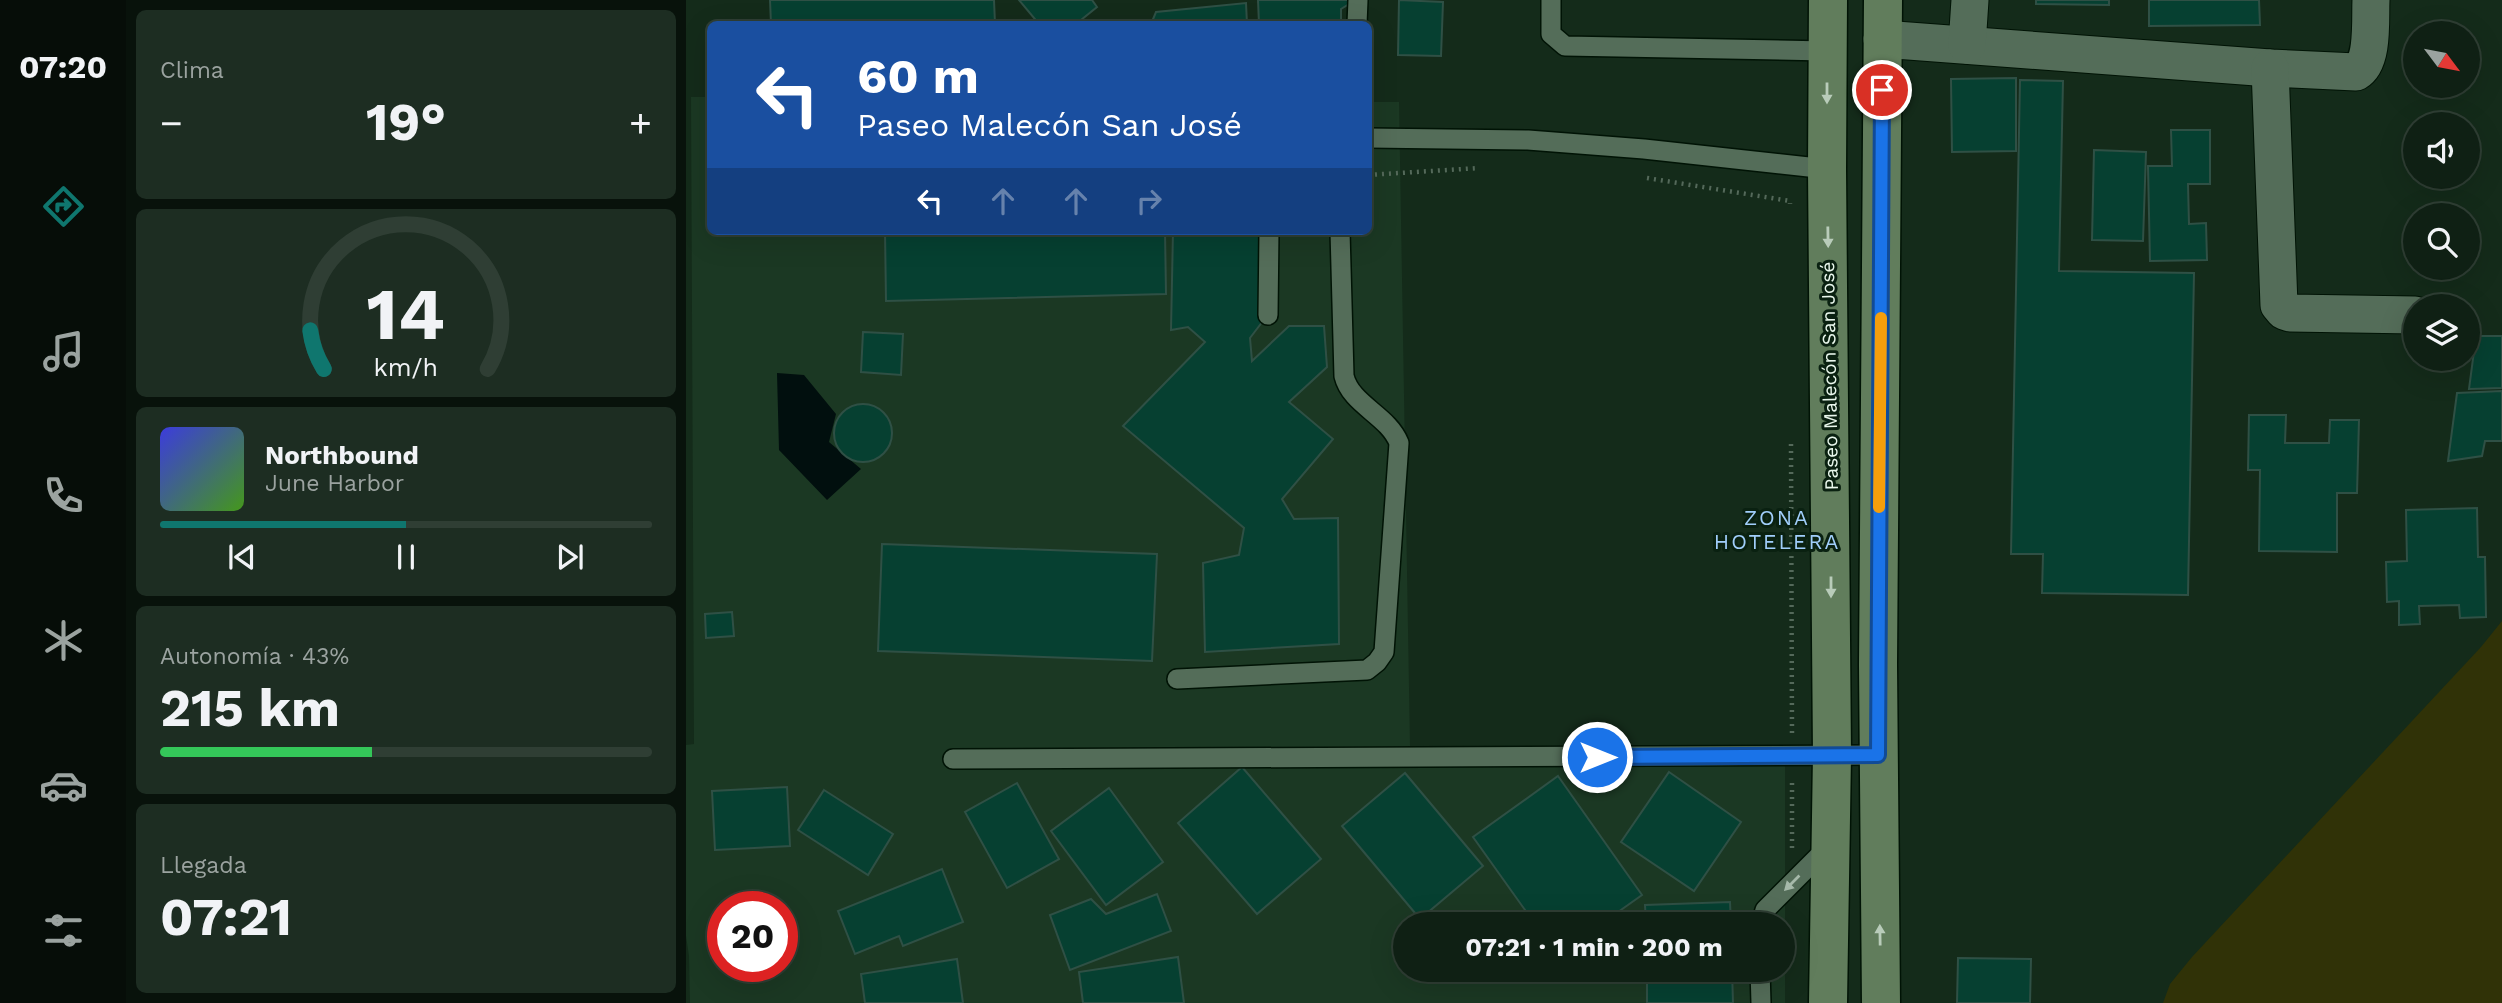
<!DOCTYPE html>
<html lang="es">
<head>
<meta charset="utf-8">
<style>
	:root { --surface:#0f2014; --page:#1d2d22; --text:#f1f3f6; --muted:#9ba3a0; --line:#2f3e34; --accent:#0f766e }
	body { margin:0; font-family:"Work Sans",sans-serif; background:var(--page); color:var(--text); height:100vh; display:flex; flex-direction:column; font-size:26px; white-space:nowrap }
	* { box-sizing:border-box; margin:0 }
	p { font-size:23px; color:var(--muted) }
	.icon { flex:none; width:38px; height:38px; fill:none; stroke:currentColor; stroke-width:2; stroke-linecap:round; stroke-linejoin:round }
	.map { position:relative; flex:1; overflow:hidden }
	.side { display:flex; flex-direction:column; gap:10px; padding:10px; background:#08120b; width:560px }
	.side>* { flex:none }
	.hud { position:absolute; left:21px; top:21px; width:665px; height:214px; border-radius:10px; box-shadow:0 7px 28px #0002,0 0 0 2px var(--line); background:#1a4fa0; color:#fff; overflow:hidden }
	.needle { width:46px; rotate:122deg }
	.controls { position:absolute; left:1717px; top:21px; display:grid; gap:14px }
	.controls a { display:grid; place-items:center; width:77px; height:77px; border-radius:50%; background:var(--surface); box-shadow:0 7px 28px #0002,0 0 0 2px var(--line); font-size:35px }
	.speed { position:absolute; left:21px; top:891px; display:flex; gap:14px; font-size:35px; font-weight:700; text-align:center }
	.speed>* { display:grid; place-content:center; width:91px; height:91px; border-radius:50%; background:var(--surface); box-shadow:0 7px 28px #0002,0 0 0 2px var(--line); line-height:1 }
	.speed .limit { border:10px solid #d22; background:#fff; color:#111 }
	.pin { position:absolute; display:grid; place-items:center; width:60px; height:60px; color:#fff; margin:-30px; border:4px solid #fff; border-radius:50%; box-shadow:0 2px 7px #0007 }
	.me { position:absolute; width:77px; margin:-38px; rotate:90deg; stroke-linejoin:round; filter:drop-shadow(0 0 5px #0008) }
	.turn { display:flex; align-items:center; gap:24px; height:147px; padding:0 35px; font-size:32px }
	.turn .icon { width:91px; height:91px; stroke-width:2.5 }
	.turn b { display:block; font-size:49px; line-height:60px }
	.lanes { display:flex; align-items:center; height:66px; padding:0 35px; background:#0003; justify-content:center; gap:35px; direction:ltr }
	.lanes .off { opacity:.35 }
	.big { font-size:52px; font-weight:700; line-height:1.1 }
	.side .widget { flex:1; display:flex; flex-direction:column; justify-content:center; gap:10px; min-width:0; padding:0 24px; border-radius:10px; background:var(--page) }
	.side .dial { align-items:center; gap:0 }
	.dial svg { height:182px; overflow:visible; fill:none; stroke:var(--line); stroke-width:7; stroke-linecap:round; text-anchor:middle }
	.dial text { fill:var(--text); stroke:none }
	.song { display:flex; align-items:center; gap:21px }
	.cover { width:84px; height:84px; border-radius:10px; background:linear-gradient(135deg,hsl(240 70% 55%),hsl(100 70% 35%)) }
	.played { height:7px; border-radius:4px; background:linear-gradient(90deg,var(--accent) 50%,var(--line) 50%) }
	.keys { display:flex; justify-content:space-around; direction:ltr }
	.heat { display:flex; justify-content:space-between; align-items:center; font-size:38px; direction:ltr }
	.charge { height:10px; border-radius:5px; background:linear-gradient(90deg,#34c759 43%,var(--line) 0) }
	.trip { position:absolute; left:707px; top:912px; width:402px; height:70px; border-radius:35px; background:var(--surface); box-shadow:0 7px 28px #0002,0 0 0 2px var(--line); font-weight:700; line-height:70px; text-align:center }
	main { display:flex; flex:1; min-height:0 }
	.dock { display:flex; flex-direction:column; width:126px; justify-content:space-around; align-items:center; background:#060d08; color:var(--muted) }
	.dock .icon { width:49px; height:49px }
	.dock .active { color:var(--accent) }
	.dock b { font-size:32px; color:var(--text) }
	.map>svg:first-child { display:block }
</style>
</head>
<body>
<main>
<nav class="dock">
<b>07:20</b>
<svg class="icon active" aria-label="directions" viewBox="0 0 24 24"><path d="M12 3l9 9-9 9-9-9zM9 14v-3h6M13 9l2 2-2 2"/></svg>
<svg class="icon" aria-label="music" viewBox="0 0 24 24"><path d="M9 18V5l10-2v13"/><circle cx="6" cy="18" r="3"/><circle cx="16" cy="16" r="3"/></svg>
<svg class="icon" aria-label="phone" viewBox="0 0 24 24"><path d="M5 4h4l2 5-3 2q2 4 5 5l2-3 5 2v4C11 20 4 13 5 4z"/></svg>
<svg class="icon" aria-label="climate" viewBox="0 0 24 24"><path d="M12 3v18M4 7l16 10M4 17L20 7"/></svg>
<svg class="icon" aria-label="car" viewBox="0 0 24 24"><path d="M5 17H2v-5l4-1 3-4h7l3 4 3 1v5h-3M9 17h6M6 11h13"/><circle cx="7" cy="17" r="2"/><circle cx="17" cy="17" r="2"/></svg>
<svg class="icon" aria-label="filters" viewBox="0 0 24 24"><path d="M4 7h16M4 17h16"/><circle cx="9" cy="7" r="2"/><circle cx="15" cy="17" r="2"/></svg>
</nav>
<section class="side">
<div class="widget"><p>Clima</p>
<div class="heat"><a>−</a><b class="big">19°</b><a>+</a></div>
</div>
<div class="widget dial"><svg viewBox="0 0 100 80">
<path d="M14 69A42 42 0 1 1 86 69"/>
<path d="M14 69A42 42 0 0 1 8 52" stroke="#0f766e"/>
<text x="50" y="56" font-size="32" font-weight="700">14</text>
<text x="50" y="72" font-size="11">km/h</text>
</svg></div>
<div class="widget">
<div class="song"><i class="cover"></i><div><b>Northbound</b><p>June Harbor</p></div></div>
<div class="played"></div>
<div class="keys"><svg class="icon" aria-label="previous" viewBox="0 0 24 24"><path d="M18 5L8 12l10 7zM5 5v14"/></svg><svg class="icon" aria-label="pause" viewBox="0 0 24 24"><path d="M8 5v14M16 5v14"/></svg><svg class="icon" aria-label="next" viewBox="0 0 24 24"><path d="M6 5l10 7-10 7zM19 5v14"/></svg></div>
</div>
<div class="widget"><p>Autonomía · 43%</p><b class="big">215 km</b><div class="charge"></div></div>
<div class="widget"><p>Llegada</p><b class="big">07:21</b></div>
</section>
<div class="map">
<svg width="1816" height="1003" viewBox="0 0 1816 1003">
	<rect width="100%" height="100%" fill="#142b1a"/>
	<!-- built -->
	<path fill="#1b3823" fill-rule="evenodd" d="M5,97h19v134h658l1,-129h30l11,644 375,-1v258h-1095l-1,-47 -3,-20v-191l8,-1zM37,906h59v60h-59zM719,924h378v46h-378z"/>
	<!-- green -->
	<path fill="#303207" d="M1816,621v382h-339l7,-19 22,-27 289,-310z"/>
	<!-- water -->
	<path fill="#010f0e" d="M91,373l27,2 32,39 -7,28 32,27 -34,31 -48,-50z"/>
	<!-- building -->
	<g fill="#064031" stroke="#2f5045" stroke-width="2">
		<path d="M84,0h224l1,24h-224z"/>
		<path d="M333,0h73l5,7 -21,17h-37z"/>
		<path d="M572,0h92l-1,4 -8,5v15h-82z"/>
		<path d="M713,0l44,2 -2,54 -43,-1z"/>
		<path d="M1350,0h73v5l-73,-1z"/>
		<path d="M1463,0h110l1,25 -111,1z"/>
		<path d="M560,3l1,21h-96l5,-12z"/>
		<path d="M1330,78v73l-64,1 -1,-73z"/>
		<path d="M1334,80l43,1 -4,190 135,2 -6,322 -146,-2 1,-39h-32z"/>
		<path d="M1485,130h39v54h-22l1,40 17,-1 1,37 -57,1 -2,-95h24z"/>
		<path d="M1408,150l52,2 -3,89 -51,-1z"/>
		<path d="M199,231h280l1,63 -280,7z"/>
		<path d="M487,231h92l1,86 -16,21 2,23 37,-35h35l3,41 -38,35 44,37 -51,60 12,20 44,-1 1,126 -134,8 -2,-89 36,-8 5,-27 -121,-102 82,-84 -17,-15 -17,3z"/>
		<path d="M177,332l40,2 -2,41 -40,-3z"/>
		<path d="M1790,336h26v52l-33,1z"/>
		<path d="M1816,391v50h-17l-3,15 -34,5 9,-68z"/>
		<circle cx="177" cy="433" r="29"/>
		<path d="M1563,415h37l-1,28h44l1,-23h29l-2,73h-20v59l-78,-1 1,-81h-12z"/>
		<path d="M1791,508l1,49h7l1,60 -26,1 -1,-13 -40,1 1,18 -21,1v-24l-12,1 -1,-40 21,-1 -1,-51z"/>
		<path d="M196,544l275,10 -5,107 -274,-10z"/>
		<path d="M46,612l2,24 -28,2 -1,-24z"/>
		<path d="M556,767l79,92 -64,55 -79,-91z"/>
		<path d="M983,772l72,50 -47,69 -73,-49z"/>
		<path d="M719,773l78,93 -63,53 -78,-93z"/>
		<path d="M872,776l84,119 -41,29h-66l-62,-87z"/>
		<path d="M331,783l42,76 -52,29 -42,-76z"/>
		<path d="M101,787l3,59 -75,4 -3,-59z"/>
		<path d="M423,788l54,74 -57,43 -55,-74z"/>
		<path d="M138,790l69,44 -25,41 -70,-45z"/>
		<path d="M256,869l21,53 -60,24 -4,-10 -44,18 -17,-43z"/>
		<path d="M471,894l14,37 -101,39 -20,-55 41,-16 15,15z"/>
		<path d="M1044,902l1,22h-85l-1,-19z"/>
		<path d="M492,957l6,46h-101l-4,-31z"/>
		<path d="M1272,958l73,1 -1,44h-73z"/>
		<path d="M271,959l6,44h-98l-4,-29z"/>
		<path d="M961,970h85l1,33h-86z"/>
	</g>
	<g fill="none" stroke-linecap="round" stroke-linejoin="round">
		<!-- lane casing -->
		<g stroke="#001305" stroke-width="22">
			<g id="lane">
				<path d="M865,0v34l14,12 261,5"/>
				<path d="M671,24l1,-24"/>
				<path d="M682,138l160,2 116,9 183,20"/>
				<path d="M582,315l1,-84"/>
				<path d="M491,679l190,-9 10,-8 7,-10 15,-209c-11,-28 -48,-38 -55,-67l-4,-145"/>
				<path d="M267,759l925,-4"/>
				<path d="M1075,924l4,-14 64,-64"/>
				<path d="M1074,970l1,33"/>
			</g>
		</g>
		<!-- street casing -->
		<g stroke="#001305" stroke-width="39">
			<g id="street">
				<path d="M1196,39l388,29 86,4c18,-10 14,-53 15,-72"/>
				<path d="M1281,45l3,-45"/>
				<path d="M1584,68l9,237 5,6 6,2 125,2"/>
			</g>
		</g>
		<!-- secondary casing -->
		<g stroke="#001305" stroke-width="41">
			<g id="secondary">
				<path d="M1142,0l-1,169 5,586 -4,248"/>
				<path d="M1195,1003l-3,-338 5,-665"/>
			</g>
		</g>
		<!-- path -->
		<g stroke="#54695a" stroke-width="4.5" stroke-dasharray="2 5" stroke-linecap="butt">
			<path d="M682,175l111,-7"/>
			<path d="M961,178l143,23v3"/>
			<path d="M1105,444l1,289"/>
			<path d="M1106,848v-68"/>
		</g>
		<!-- lane -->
		<use href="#lane" stroke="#546d59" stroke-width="19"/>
		<!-- street -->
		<use href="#street" stroke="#546d59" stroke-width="37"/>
		<!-- secondary -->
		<use href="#secondary" stroke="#617d5c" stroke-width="38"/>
	</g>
	<!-- one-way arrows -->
	<defs><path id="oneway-solid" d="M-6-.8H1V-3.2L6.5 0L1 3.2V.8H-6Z" transform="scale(1.75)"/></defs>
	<g fill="#b9ccba">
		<use href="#oneway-solid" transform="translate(1141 93) rotate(90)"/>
		<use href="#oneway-solid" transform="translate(1142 237) rotate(89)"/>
		<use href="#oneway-solid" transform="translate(1145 587) rotate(90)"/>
		<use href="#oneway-solid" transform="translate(1194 935) rotate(-91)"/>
	</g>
	<use fill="#a6b9aa" href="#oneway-solid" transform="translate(1106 883) rotate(135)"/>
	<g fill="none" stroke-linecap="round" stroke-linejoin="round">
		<!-- route casing -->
		<g stroke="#114b97" stroke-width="18">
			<path id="route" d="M911,757l281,-2 4,-665"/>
		</g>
		<!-- route -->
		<use href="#route" stroke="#1a73e8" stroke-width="12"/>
		<!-- slow -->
		<path stroke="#f59e0b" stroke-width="12" d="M1193,507l2,-189"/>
	</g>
	<g text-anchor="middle" stroke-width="6" stroke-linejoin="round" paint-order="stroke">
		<!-- street labels -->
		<g font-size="19" fill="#e9f7ec" stroke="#0a2111">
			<text transform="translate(1143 376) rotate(-91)" y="7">Paseo Malecón San José</text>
		</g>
		<!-- neighbourhood labels -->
		<g font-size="21" letter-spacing="2" fill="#a1cefb" stroke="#0a2111">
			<text x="1091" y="525">ZONA<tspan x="1091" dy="24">HOTELERA</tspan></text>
		</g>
	</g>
</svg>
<div class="controls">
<a><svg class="needle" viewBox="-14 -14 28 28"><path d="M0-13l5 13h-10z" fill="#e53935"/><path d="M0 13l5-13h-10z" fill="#9ba3a0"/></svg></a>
<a><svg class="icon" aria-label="sound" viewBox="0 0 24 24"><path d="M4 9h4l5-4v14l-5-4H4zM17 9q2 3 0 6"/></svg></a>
<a><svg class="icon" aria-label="search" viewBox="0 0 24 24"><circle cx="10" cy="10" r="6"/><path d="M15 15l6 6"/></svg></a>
<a><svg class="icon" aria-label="layers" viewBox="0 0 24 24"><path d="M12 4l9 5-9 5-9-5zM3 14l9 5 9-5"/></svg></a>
</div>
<div class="speed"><div class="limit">20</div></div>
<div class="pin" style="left:1196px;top:90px;background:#d93025"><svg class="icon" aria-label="arrive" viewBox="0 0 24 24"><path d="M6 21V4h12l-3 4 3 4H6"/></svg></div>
<svg class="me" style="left:911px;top:757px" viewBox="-20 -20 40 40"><circle r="17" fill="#1a73e8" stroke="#fff" stroke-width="3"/><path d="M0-11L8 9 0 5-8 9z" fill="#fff"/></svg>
<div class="trip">07:21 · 1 min · 200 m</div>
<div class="hud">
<div class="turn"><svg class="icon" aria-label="left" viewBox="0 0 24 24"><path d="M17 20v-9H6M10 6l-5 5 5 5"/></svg><div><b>60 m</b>Paseo Malecón San José</div></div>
<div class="lanes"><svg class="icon" aria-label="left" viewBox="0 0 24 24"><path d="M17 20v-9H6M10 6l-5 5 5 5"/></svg><svg class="icon off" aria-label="ahead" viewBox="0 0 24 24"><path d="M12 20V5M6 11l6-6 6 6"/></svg><svg class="icon off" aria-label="ahead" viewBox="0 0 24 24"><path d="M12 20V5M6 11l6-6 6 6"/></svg><svg class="icon off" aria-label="right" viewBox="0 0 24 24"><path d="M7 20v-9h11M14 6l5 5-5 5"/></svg></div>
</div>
</div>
</main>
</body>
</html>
